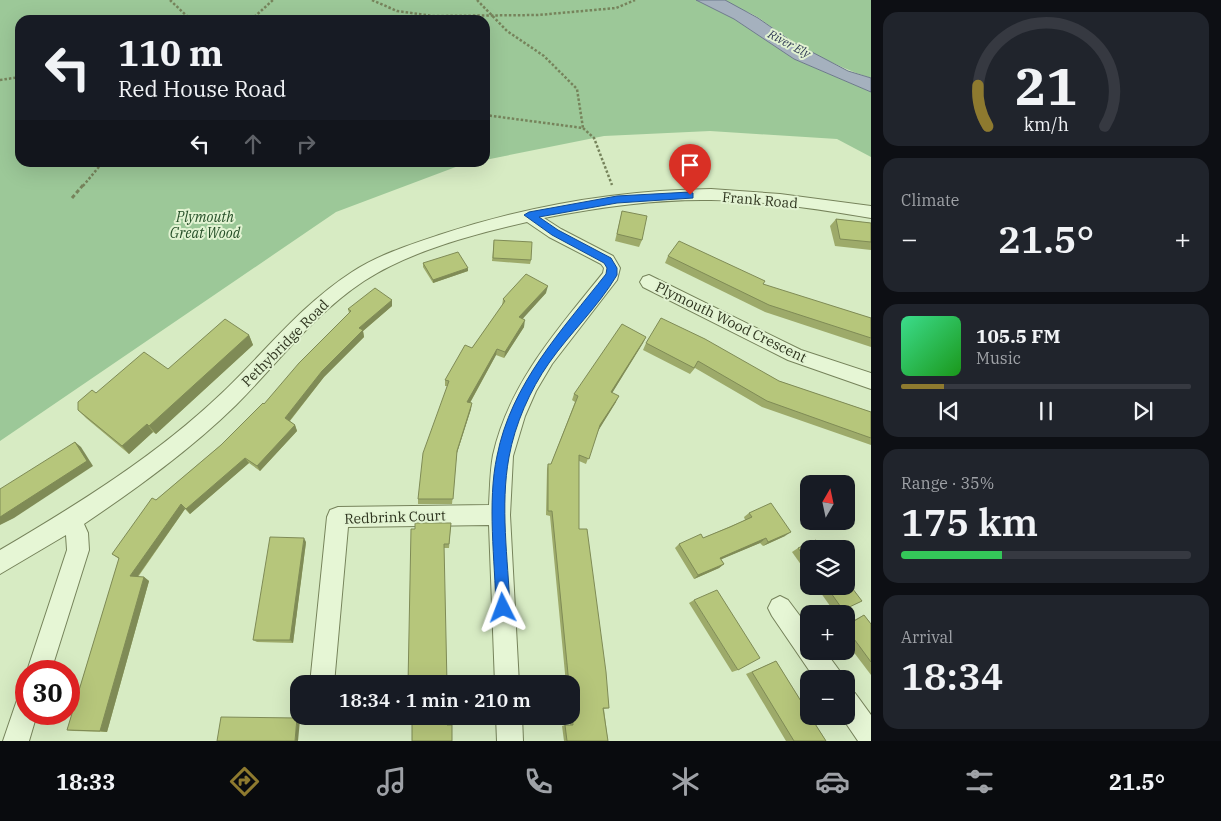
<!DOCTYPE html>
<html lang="en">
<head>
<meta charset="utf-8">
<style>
	:root { --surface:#171b24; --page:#20242c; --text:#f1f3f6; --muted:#9ea1a6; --line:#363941; --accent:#8e7a2f }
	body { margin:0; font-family:"IBM Plex Serif",serif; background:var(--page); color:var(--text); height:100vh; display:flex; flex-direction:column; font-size:19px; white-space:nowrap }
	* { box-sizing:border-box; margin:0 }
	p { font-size:16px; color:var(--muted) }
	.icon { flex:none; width:28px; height:28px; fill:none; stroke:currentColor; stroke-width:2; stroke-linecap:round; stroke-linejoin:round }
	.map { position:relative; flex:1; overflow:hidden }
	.panel { display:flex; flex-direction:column; gap:12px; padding:12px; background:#0d0f14; width:350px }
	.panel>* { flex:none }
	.top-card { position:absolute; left:15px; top:15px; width:475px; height:152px; border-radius:15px; box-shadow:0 5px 20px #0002; background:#171b24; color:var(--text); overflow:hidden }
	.needle { width:32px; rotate:9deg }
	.tools { position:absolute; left:800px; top:475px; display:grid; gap:10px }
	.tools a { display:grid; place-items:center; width:55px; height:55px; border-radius:10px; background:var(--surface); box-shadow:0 5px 20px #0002; font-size:25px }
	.speed { position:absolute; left:15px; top:660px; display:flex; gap:10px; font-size:25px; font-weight:700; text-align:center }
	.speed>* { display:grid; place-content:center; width:65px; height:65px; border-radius:50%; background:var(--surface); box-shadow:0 5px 20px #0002; line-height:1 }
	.speed .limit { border:8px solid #d22; background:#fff; color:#111 }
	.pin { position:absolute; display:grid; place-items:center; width:42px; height:42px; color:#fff; margin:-51px -21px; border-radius:50% 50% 50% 0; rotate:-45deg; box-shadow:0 0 5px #0007 }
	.pin .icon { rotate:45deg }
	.me { position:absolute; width:55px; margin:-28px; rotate:357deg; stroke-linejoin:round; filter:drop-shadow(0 0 4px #0008) }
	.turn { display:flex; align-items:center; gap:18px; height:105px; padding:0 20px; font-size:22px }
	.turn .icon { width:65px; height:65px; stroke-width:2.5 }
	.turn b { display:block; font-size:35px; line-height:42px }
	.lanes { display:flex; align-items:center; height:48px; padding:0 20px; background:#0003; justify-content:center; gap:25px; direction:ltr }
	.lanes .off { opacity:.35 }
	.big { font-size:38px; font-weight:600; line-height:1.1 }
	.panel .tile { flex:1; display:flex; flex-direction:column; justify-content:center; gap:8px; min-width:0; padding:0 18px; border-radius:15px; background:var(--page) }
	.panel .dial { align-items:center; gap:0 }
	.dial svg { height:130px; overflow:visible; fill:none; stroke:var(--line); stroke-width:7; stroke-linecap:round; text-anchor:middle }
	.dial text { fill:var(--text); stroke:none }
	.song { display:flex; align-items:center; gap:15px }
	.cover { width:60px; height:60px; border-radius:8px; background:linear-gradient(135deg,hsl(150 70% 55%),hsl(120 70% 35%)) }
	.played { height:5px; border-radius:2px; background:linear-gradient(90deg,var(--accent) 15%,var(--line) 15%) }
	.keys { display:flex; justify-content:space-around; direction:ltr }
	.heat { display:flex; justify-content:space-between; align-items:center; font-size:28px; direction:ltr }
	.charge { height:8px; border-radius:4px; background:linear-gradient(90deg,#34c759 35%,var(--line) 0) }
	.trip { position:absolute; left:290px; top:675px; width:290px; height:50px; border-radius:15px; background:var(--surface); box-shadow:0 5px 20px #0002; font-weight:600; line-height:50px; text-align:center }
	.dock { display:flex; height:80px; justify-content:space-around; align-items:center; background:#090b0e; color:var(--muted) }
	.dock .icon { width:35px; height:35px }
	.dock .selected { color:var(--accent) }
	.dock b { font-size:22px; color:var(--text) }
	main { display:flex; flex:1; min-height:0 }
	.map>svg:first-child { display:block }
</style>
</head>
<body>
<main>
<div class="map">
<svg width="871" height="741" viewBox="0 0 871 741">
	<rect width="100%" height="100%" fill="#d7ebc3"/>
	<!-- green -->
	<g fill="#9cc898">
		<path d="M0,0h696l38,19 60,40 77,33v65l-34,-18 -127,-8 -106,5 -119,24v-140h-465v142l452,1 -11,2 -125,47 -336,229z"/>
		<path d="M725,0h146v78c-41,-13 -78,-35 -112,-60 -11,-7 -24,-10 -34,-18z"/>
	</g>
	<!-- water -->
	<path fill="#a5b1be" stroke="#6d7a8b" d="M696,0h29l33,18 33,23 57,30 23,7v14l-77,-33 -60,-40z"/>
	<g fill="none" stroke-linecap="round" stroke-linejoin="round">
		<!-- minor casing -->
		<g stroke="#76835b" stroke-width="2">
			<g id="minor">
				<path d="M711,189l69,5 91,12v12c-53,-9 -106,-17 -160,-18 -56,-1 -112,7 -167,18l17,11 52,27 7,12 -3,12 -65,84 -16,27 -11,25 -12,40 -3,59 9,169h-24l-6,-159 -141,2 -14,157h-24l17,-167 3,-7 8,-3 151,-2c1,-16 1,-34 4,-50 16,-72 65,-126 110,-182l1,-5 -3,-4 -52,-27 -22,-15c-53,12 -117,29 -163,59 -50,33 -86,82 -128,124 -46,45 -99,83 -152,119l4,9 1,17 -38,121h-24l40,-121 -1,-15 -66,39v-24c78,-46 156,-94 222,-157 43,-41 79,-88 130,-121 26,-17 57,-27 87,-37 88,-29 179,-45 272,-46z"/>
				<path d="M649,275l152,75 70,23v16l-83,-29 -145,-73 -3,-5 3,-5z"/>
				<path d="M780,596l8,4 21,28v23h16l14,19 3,9h-27l-43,-63 -4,-8 4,-8z"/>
				<path d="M846,690l9,3 16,22v26h-13l-17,-25h5z"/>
				<path d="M26,696v18h11l-8,27h-26l14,-41z"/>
				<path d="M496,716h26l1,25h-26z"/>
			</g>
		</g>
		<!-- path-far1 -->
		<g stroke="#76835b" stroke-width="2.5" stroke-dasharray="2.5 2" stroke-linecap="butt">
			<path d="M170,0l21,20"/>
			<path d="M372,0l25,11 36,5 105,-1 78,-7 19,-8"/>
			<path d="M477,0l30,31 37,25 33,33 6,39"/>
			<path d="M251,20l22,-20"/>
			<path d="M0,80l20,-3"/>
			<path d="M485,115l98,13 11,10 18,47"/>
			<path d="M83,186l20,-24"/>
		</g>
		<!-- path -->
		<path stroke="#76835b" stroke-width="3" stroke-dasharray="4 2.5" stroke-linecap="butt" d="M72,198l12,-14"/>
		<!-- minor -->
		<use href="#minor" fill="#e6f6d5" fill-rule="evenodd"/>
	</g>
	<!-- wall -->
	<g fill="#9daa6a">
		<path d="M622,211l20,29 -3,7 -24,-6z"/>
		<path d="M836,219l35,4v27l-36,-4 -5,-20z"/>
		<path d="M494,240l37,20 -1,4 -38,-3z"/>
		<path d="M668,256l203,62v29l-106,-35 -100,-49z"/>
		<path d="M423,263l45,8 -35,12 -10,-16z"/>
		<path d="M546,293l-24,26 2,8 -20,31 -8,-3 -26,48 1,6 -15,47 -4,48h-34v-5l29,-113h-2v-6l27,-32 30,-42 1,-7z"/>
		<path d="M392,300v6l-29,25 1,6 -40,40 -34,44 5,4 2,6 -37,40 -11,-8 -59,51 -5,-5 -47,68h6l5,4 -42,151 -33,-1 -7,-1 52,-171 -7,-5 44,-54 65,-55 43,-41 85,-91 -1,-4z"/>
		<path d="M249,335l4,10 -97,89 -3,-2 -24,22 -43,-36 -8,-8 18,-17 72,-24z"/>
		<path d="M646,337l-3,6 -31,50 4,9 -17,27 -13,35 -7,-3v68l30,179 -5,1 4,32h-44l-2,-15 3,-1h5l-1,-9h2v-32h-5l-16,-168 -4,-1 1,-46 1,-5h3l24,-62 -3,-2 2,-6z"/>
		<path d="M646,343l133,38 92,31v33l-109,-38 -67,-39 -5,6 -47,-24z"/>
		<path d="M749,513l36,23 -22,10 -3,-3 -39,16 3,5 -5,4 -25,11 -19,-31 4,-4 24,-6 42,-18 -1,-3z"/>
		<path d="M451,523l-2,25h-5l-29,-19z"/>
		<path d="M306,542l-13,101 -36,-1 -4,-2z"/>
		<path d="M798,548l11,1v27l-17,-24z"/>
		<path d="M816,586h30l-3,24 -8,3z"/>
		<path d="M694,600l44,70 -6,2 -43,-69z"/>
		<path d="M864,615l7,9v51l-25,-33v-18z"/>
		<path d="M776,661l50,80h-40l-40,-67z"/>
	</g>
	<!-- shaded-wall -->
	<g fill="#7f8b56">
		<path d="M468,268v3l-35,12v-3z"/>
		<path d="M548,286l-2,7 -28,31 1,-7z"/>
		<path d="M392,300v6l-29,25 1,6 -40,40 -37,47 -2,-6 37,-47 37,-43z"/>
		<path d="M525,320l-1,7 -20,31 1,-6z"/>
		<path d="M249,335l4,10 -97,89 -7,-8z"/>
		<path d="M646,337l-3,6 -34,55 2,-6z"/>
		<path d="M497,349l-1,6 -29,53v-6z"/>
		<path d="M619,396l-3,6 -18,29 2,-6z"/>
		<path d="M472,403l-1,6 -15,47 -4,48 5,-53z"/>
		<path d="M147,424l6,8 -24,22 -7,-8z"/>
		<path d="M295,425l2,6 -37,40 -3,-5z"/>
		<path d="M75,442l6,5 12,19 -79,52 -14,7v-8z"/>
		<path d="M245,458l4,5 -59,51 -4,-5z"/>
		<path d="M181,504l4,5 -50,71 -5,-4z"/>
		<path d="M791,532l-6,4 -22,10 5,-4z"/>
		<path d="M304,538l2,4 -13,101 -3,-3z"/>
		<path d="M766,538l-6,5 -45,19 5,-4z"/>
		<path d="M724,564l-5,4 -25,11 4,-4z"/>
		<path d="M144,577l5,4 -42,151 -7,-1z"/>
		<path d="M297,718l3,2 -2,21h-3z"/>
	</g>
	<!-- building -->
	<g fill="#b6c67b" stroke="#7f8b56">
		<path d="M622,211l25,5 -5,24 -25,-6z"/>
		<path d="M836,219l35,4v19l-31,-3z"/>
		<path d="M494,240l38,2 -1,18 -38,-2z"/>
		<path d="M679,241l86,40 -2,3 108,34v20l-102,-33 -101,-49z"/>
		<path d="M458,252l10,16 -35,12 -10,-17z"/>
		<path d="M526,274l22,12 -29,31 6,3 -20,32 -8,-3 -30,53 5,1 -15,48 -4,48h-35l5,-46 26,-72 -4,-1 20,-35 7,3 33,-47 -2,-2z"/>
		<path d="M375,288l17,12 -33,28 4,2 -41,41 -37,47 10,7 -38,41 -12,-8 -59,51 -5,-5 -51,72 14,1 -44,154 -33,-1 52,-172 -7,-4 40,-56 4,2 65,-55 42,-42 1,1 35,-41 52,-52 -3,-2z"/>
		<path d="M661,318l44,21 74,42 92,31v26l-104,-37 -69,-40 -4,7 -48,-25z"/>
		<path d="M225,319l24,16 -100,91 -2,-2 -25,22 -44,-36v-8l14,-12 4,3 48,-41 24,17z"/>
		<path d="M622,324l24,13 -35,55 8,4 -19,29 -11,34 -10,-4v74h8l19,143 3,36h-6l5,33h-41l-2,-16h8l-2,-17v-24h-2l-17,-173h-4v-47h3l27,-68 -4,-2z"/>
		<path d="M75,442l12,19 -87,56v-28z"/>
		<path d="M771,503l20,29 -23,10 -2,-4 -46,20 4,6 -26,11 -19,-31 22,-10 2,4 27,-11 22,-10 -3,-4z"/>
		<path d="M415,523h36l-2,21h-5l3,140h-39l3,-155h4z"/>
		<path d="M270,537l34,1 -14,102h-37z"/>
		<path d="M816,540l7,9h-14v14l-11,-15z"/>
		<path d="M846,580l16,21 -19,9 -17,-24h20z"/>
		<path d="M717,590l43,68 -22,12 -44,-70z"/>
		<path d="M864,615l7,9v38l-25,-34v-2z"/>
		<path d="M776,661l33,53v2h1l16,25h-32l-42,-69z"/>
		<path d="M412,716h35v9h5v16h-40z"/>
		<path d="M221,717l76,1 -2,23h-78z"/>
	</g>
	<!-- route -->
	<path fill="#1a73e8" stroke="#114b97" d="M690,192l3,1v5l-76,5 -78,14 19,13 53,28 6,10v7c-19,32 -47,58 -68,88 -19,27 -34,61 -40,94 -9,49 -1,102 1,151l-2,5 -5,3 -5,-3 -2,-5c-1,-47 -9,-106 1,-152 14,-72 65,-126 109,-182l1,-6 -3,-5 -52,-28 -28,-20 5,-3 88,-16z"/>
	<g text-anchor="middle" stroke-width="4" stroke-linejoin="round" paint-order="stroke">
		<!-- far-water labels -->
		<g font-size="12" font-style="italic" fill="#2e3853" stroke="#e2f3d2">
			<text transform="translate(789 44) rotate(28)" y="4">River Ely</text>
		</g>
		<!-- street labels -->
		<g font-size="14" fill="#2e341e" stroke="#e2f3d2">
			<text transform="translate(760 200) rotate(5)" y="5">Frank Road</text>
			<text transform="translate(731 322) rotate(26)" y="5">Plymouth Wood Crescent</text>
			<text transform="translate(285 343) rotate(-45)" y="5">Pethybridge Road</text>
			<text transform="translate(395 517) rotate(-2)" y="5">Redbrink Court</text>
		</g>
		<!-- park labels -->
		<g font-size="14" font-style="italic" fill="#264f28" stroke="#e2f3d2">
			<text x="205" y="222">Plymouth<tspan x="205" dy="16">Great Wood</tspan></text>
		</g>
	</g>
</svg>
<div class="tools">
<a><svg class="needle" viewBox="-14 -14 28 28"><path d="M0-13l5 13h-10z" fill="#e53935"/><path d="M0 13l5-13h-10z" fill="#9ea1a6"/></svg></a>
<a><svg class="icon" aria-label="layers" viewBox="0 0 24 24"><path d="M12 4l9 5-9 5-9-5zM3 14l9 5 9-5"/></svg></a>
<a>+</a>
<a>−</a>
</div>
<div class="speed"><div class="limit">30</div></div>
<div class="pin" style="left:690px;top:195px;background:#d93025"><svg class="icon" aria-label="arrive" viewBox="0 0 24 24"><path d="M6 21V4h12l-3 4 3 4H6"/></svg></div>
<svg class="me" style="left:503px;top:608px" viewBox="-20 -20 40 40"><path d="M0-17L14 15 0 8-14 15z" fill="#1a73e8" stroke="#fff" stroke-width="4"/></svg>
<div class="trip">18:34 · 1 min · 210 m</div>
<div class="top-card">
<div class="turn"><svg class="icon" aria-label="left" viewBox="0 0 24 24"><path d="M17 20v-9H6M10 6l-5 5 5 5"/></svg><div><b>110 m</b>Red House Road</div></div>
<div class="lanes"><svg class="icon" aria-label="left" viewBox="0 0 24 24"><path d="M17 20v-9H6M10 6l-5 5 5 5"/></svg><svg class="icon off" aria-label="ahead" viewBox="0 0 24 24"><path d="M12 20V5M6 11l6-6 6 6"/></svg><svg class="icon off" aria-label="right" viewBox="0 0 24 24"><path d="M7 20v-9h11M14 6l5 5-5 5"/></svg></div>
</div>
</div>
<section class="panel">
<div class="tile dial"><svg viewBox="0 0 100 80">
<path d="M14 69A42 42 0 1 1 86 69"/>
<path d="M14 69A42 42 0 0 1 8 44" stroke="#8e7a2f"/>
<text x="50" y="56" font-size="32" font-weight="700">21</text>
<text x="50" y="72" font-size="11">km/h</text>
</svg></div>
<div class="tile"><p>Climate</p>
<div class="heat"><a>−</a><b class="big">21.5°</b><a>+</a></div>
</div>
<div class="tile">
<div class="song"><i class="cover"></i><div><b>105.5 FM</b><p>Music</p></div></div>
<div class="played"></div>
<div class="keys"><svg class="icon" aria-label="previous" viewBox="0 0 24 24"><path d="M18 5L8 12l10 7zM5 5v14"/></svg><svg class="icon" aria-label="pause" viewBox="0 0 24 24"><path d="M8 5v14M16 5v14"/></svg><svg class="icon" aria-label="next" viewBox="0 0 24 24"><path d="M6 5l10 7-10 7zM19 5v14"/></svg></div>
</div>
<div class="tile"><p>Range · 35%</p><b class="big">175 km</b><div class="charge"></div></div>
<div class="tile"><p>Arrival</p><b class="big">18:34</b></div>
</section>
</main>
<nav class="dock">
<b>18:33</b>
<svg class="icon selected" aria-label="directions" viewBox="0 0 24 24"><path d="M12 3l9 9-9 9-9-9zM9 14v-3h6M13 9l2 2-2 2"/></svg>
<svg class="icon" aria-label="music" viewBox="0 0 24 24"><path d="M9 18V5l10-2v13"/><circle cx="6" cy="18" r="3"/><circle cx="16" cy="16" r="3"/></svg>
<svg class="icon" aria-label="phone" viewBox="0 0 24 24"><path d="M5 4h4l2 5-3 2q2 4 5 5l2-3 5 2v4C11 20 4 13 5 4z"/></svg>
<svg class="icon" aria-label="climate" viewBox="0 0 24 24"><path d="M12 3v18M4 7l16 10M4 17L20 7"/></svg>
<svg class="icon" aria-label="car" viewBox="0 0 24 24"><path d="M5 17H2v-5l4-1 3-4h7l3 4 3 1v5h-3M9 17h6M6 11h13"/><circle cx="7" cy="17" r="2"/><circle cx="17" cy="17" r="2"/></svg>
<svg class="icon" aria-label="filters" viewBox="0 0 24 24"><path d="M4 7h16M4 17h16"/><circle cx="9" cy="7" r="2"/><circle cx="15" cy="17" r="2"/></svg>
<b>21.5°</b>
</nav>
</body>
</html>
